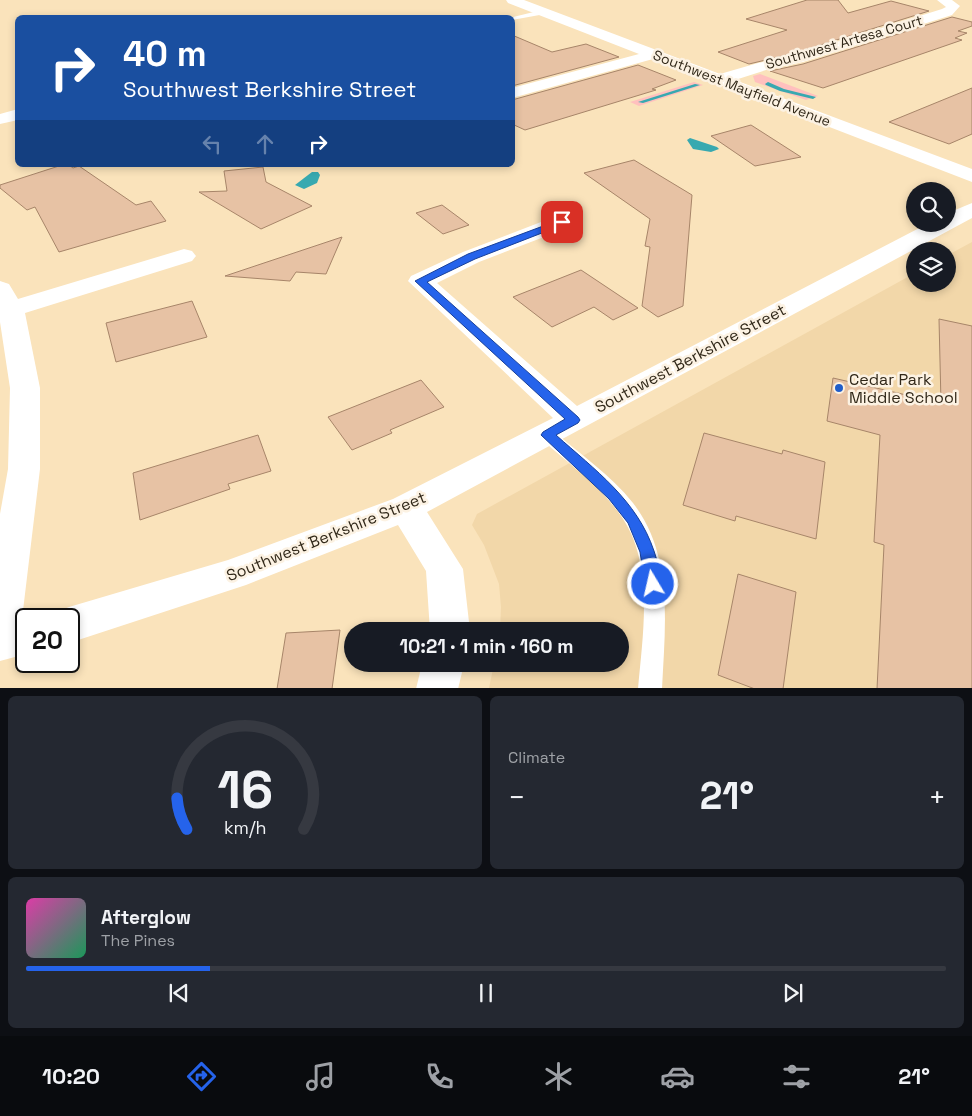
<!DOCTYPE html>
<html lang="en">
<head>
<meta charset="utf-8">
<style>
	:root { --surface:#171b24; --page:#242831; --text:#f1f3f6; --muted:#9ea1a6; --line:#363941; --accent:#2563eb }
	body { margin:0; font-family:"Space Grotesk",sans-serif; background:var(--page); color:var(--text); height:100vh; display:flex; flex-direction:column; font-size:19px; white-space:nowrap }
	* { box-sizing:border-box; margin:0 }
	p { font-size:16px; color:var(--muted) }
	.icon { flex:none; width:28px; height:28px; fill:none; stroke:currentColor; stroke-width:2; stroke-linecap:round; stroke-linejoin:round }
	.map { position:relative; height:688px; overflow:hidden }
	.details { display:flex; flex-direction:column; gap:8px; padding:8px; background:#0d0f14; flex:1 }
	.details>* { flex:none }
	.guide { position:absolute; left:15px; top:15px; width:500px; height:152px; border-radius:8px; box-shadow:0 2px 8px #0003; background:#1a4fa0; color:#fff; overflow:hidden }
	.fabs { position:absolute; left:906px; top:182px; display:grid; gap:10px }
	.fabs a { display:grid; place-items:center; width:50px; height:50px; border-radius:50%; background:var(--surface); box-shadow:0 2px 8px #0003; font-size:25px }
	.speed { position:absolute; left:15px; top:608px; display:flex; gap:10px; font-size:25px; font-weight:700; text-align:center }
	.speed>* { display:grid; place-content:center; width:65px; height:65px; border-radius:50%; background:var(--surface); box-shadow:0 2px 8px #0003; line-height:1 }
	.speed .limit { border:2px solid #111; border-radius:8px; background:#fff; color:#111 }
	.pin { position:absolute; display:grid; place-items:center; width:42px; height:42px; color:#fff; margin:-21px; border-radius:10px; box-shadow:0 2px 8px #0006 }
	.me { position:absolute; width:55px; margin:-28px; rotate:351deg; stroke-linejoin:round; filter:drop-shadow(0 0 4px #0008) }
	.turn { display:flex; align-items:center; gap:18px; height:105px; padding:0 25px; font-size:22px }
	.turn .icon { width:65px; height:65px; stroke-width:2.5 }
	.turn b { display:block; font-size:35px; line-height:42px }
	.lanes { display:flex; align-items:center; height:48px; padding:0 25px; background:#0003; justify-content:center; gap:25px; direction:ltr }
	.lanes .off { opacity:.35 }
	.big { font-size:38px; font-weight:700; line-height:1.1 }
	.details .card { flex:1; display:flex; flex-direction:column; justify-content:center; gap:8px; min-width:0; padding:0 18px; border-radius:8px; background:var(--page) }
	.details .dial { align-items:center; gap:0 }
	.dial svg { height:130px; overflow:visible; fill:none; stroke:var(--line); stroke-width:7; stroke-linecap:round; text-anchor:middle }
	.dial text { fill:var(--text); stroke:none }
	.song { display:flex; align-items:center; gap:15px }
	.cover { width:60px; height:60px; border-radius:8px; background:linear-gradient(135deg,hsl(320 70% 55%),hsl(150 70% 35%)) }
	.played { height:5px; border-radius:2px; background:linear-gradient(90deg,var(--accent) 20%,var(--line) 20%) }
	.keys { display:flex; justify-content:space-around; direction:ltr }
	.heat { display:flex; justify-content:space-between; align-items:center; font-size:28px; direction:ltr }
	.details .tiles { flex:1; display:grid; gap:8px; grid-template-columns:1fr 1fr }
	.card:last-child { grid-column:span 2 }
	.trip { position:absolute; left:344px; top:622px; width:285px; height:50px; border-radius:25px; background:var(--surface); box-shadow:0 2px 8px #0003; font-weight:700; line-height:50px; text-align:center }
	.menu { display:flex; height:80px; justify-content:space-around; align-items:center; background:#090b0e; color:var(--muted) }
	.menu .icon { width:35px; height:35px }
	.menu .on { color:var(--accent) }
	.menu b { font-size:22px; color:var(--text) }
	.map>svg:first-child { display:block }
</style>
</head>
<body>
<div class="map">
<svg width="972" height="689" viewBox="0 0 972 689">
	<rect width="100%" height="100%" fill="#fae3bb"/>
	<!-- built -->
	<path fill="#f2d7a9" d="M972,242v446h-483l5,-24h126v-33h-120l1,-24 -2,-23 -15,-39 -12,-20 5,-11 438,-241v11h33v-29z"/>
	<!-- green -->
	<g fill="#ffc0be">
		<path d="M760,74l58,22 -12,4 -51,-18 -2,-6z"/>
		<path d="M694,82l9,3 -64,21 -9,-4z"/>
	</g>
	<!-- water -->
	<g fill="#38a9b0">
		<path d="M690,138l27,9 2,2 -8,3 -18,-3 -6,-9z"/>
		<path d="M312,172h6l2,3 -3,8 -13,6 -9,-4z"/>
	</g>
	<g fill="none" stroke-linecap="round" stroke-linejoin="round">
		<!-- stream -->
		<g fill="#38a9b0" fill-rule="evenodd">
			<path d="M768,82l16,7 32,8 -3,2 -33,-8 -14,-6 -1,-1z"/>
			<path d="M695,84l5,1 -57,18 -5,-1z"/>
		</g>
	</g>
	<!-- building -->
	<g fill="#e7c2a4" stroke="#a78569">
		<path d="M807,0h31l10,13 43,-12 38,10 -134,42 -46,11 -31,-12 69,-22 -41,-11z"/>
		<path d="M952,17l20,5v4l-14,5 9,2 -12,5 7,2 -139,48 -53,-17 33,-7z"/>
		<path d="M512,35l40,17 34,-8 33,13 -107,29z"/>
		<path d="M638,65l38,15 -24,9 4,1 -131,40 -13,-6v-24z"/>
		<path d="M972,88v46l-23,10 -60,-22z"/>
		<path d="M751,125l50,32 -46,9 -44,-30z"/>
		<path d="M634,160l58,35 -9,111 -25,11 -16,-11 8,-59 -5,-1 5,-27 -66,-46z"/>
		<path d="M62,165h7l4,3 6,-2 57,39 15,-4 15,20 -107,31 -24,-45 -8,3 -27,-22v-3z"/>
		<path d="M263,167l3,15 46,24 -51,23 -62,-37 28,-1 -3,-20z"/>
		<path d="M442,205l27,20 -26,9 -27,-21z"/>
		<path d="M342,237l-16,37 -30,-2 -6,9 -65,-5z"/>
		<path d="M581,270l57,38 -25,12 -19,-13 -42,20 -39,-30z"/>
		<path d="M192,301l15,36 -91,25 -10,-39z"/>
		<path d="M939,319l33,7v363h-95l7,-144 -10,-3 6,-107 -53,-14 6,-43 108,25z"/>
		<path d="M421,380l23,27 -54,23 2,3 -40,17 -24,-33z"/>
		<path d="M704,433l78,21 1,-4 42,12 -9,77 -80,-23 -1,5 -52,-16z"/>
		<path d="M258,435l13,36 -43,13 2,5 -90,31 -7,-47z"/>
		<path d="M738,574l58,18 -13,97h-28l-37,-14z"/>
		<path d="M340,630l-8,59h-55l9,-56z"/>
	</g>
	<g fill="none" stroke-linecap="round" stroke-linejoin="round">
		<!-- lane -->
		<g fill="#fff" fill-rule="evenodd">
			<path d="M542,10h3v4l-33,6v-2h-3z"/>
			<path d="M547,429l6,2c27,23 58,44 80,72 41,53 32,123 29,186h-24c5,-57 17,-128 -19,-176 -21,-29 -51,-50 -78,-74l-3,-4 3,-4z"/>
		</g>
		<!-- street -->
		<g fill="#fff" fill-rule="evenodd">
			<path d="M506,0h18l196,74 38,-11 37,-8 147,-46 4,-2 -9,-7h15l8,6 -8,9 -149,47 -37,8 -31,10 237,89v13l-319,-123 -141,39v-10l127,-34 -131,-51z"/>
			<path d="M18,109v11l-18,4v-10z"/>
			<path d="M972,203v15l-545,294 36,57 7,62h-40l-4,-60 -28,-46 -152,60 -177,58v-24h-17l3,-6 14,-6 159,-47 165,-61 160,-81 -145,-137 3,-5 52,-24 91,-35 8,-2 8,2 3,5 -3,5 -91,35 -42,21 140,123 350,-182h21v-11z"/>
			<path d="M184,249l8,2 4,5 -4,5 -167,52 15,75v81l-18,150h6h-2v35l-26,7v-147l8,-45 2,-81 -10,-66v-41l9,3 9,15z"/>
			<path d="M422,664h42l-6,25h-42z"/>
		</g>
	</g>
	<!-- route -->
	<path fill="#2563eb" stroke="#184099" d="M562,219l5,3 -2,2 -90,35 -48,23 151,135 2,3 -2,3 -22,12c39,35 81,65 98,116 4,10 5,23 7,33l-3,5 -5,2 -6,-2 -2,-5 -5,-32 -12,-29 -19,-24 -68,-64 2,-3 22,-13 -150,-138 53,-27z"/>
	<!-- markers -->
	<circle fill="#215dc9" stroke="#fcf2e3" stroke-width="2" cx="839" cy="388" r="5"/>
	<g text-anchor="middle" stroke-width="5" stroke-linejoin="round" paint-order="stroke">
		<!-- far-street labels -->
		<g font-size="14" fill="#312819" stroke="#fcf2e3">
			<text transform="translate(844 42) rotate(-16)" y="5">Southwest Artesa Court</text>
			<text transform="translate(742 88) rotate(21)" y="5">Southwest Mayfield Avenue</text>
		</g>
		<!-- street labels -->
		<g font-size="16" fill="#312819" stroke="#fcf2e3">
			<text transform="translate(690 358) rotate(-28)" y="6">Southwest Berkshire Street</text>
			<text transform="translate(326 536) rotate(-22)" y="6">Southwest Berkshire Street</text>
		</g>
		<!-- poi labels -->
		<g font-size="16" fill="#312819" stroke="#fcf2e3" text-anchor="start">
			<text x="849" y="385">Cedar Park<tspan x="849" dy="18">Middle School</tspan></text>
		</g>
	</g>
</svg>
<div class="fabs">
<a><svg class="icon" aria-label="search" viewBox="0 0 24 24"><circle cx="10" cy="10" r="6"/><path d="M15 15l6 6"/></svg></a>
<a><svg class="icon" aria-label="layers" viewBox="0 0 24 24"><path d="M12 4l9 5-9 5-9-5zM3 14l9 5 9-5"/></svg></a>
</div>
<div class="speed"><div class="limit">20</div></div>
<div class="pin" style="left:562px;top:222px;background:#d93025"><svg class="icon" aria-label="arrive" viewBox="0 0 24 24"><path d="M6 21V4h12l-3 4 3 4H6"/></svg></div>
<svg class="me" style="left:653px;top:584px" viewBox="-20 -20 40 40"><circle r="17" fill="#2563eb" stroke="#fff" stroke-width="3"/><path d="M0-11L8 9 0 5-8 9z" fill="#fff"/></svg>
<div class="trip">10:21 · 1 min · 160 m</div>
<div class="guide">
<div class="turn"><svg class="icon" aria-label="right" viewBox="0 0 24 24"><path d="M7 20v-9h11M14 6l5 5-5 5"/></svg><div><b>40 m</b>Southwest Berkshire Street</div></div>
<div class="lanes"><svg class="icon off" aria-label="left" viewBox="0 0 24 24"><path d="M17 20v-9H6M10 6l-5 5 5 5"/></svg><svg class="icon off" aria-label="ahead" viewBox="0 0 24 24"><path d="M12 20V5M6 11l6-6 6 6"/></svg><svg class="icon" aria-label="right" viewBox="0 0 24 24"><path d="M7 20v-9h11M14 6l5 5-5 5"/></svg></div>
</div>
</div>
<section class="details">
<div class="tiles">
<div class="card dial"><svg viewBox="0 0 100 80">
<path d="M14 69A42 42 0 1 1 86 69"/>
<path d="M14 69A42 42 0 0 1 8 50" stroke="#2563eb"/>
<text x="50" y="56" font-size="32" font-weight="700">16</text>
<text x="50" y="72" font-size="11">km/h</text>
</svg></div>
<div class="card"><p>Climate</p>
<div class="heat"><a>−</a><b class="big">21°</b><a>+</a></div>
</div>
<div class="card">
<div class="song"><i class="cover"></i><div><b>Afterglow</b><p>The Pines</p></div></div>
<div class="played"></div>
<div class="keys"><svg class="icon" aria-label="previous" viewBox="0 0 24 24"><path d="M18 5L8 12l10 7zM5 5v14"/></svg><svg class="icon" aria-label="pause" viewBox="0 0 24 24"><path d="M8 5v14M16 5v14"/></svg><svg class="icon" aria-label="next" viewBox="0 0 24 24"><path d="M6 5l10 7-10 7zM19 5v14"/></svg></div>
</div>
</div>
</section>
<nav class="menu">
<b>10:20</b>
<svg class="icon on" aria-label="directions" viewBox="0 0 24 24"><path d="M12 3l9 9-9 9-9-9zM9 14v-3h6M13 9l2 2-2 2"/></svg>
<svg class="icon" aria-label="music" viewBox="0 0 24 24"><path d="M9 18V5l10-2v13"/><circle cx="6" cy="18" r="3"/><circle cx="16" cy="16" r="3"/></svg>
<svg class="icon" aria-label="phone" viewBox="0 0 24 24"><path d="M5 4h4l2 5-3 2q2 4 5 5l2-3 5 2v4C11 20 4 13 5 4z"/></svg>
<svg class="icon" aria-label="climate" viewBox="0 0 24 24"><path d="M12 3v18M4 7l16 10M4 17L20 7"/></svg>
<svg class="icon" aria-label="car" viewBox="0 0 24 24"><path d="M5 17H2v-5l4-1 3-4h7l3 4 3 1v5h-3M9 17h6M6 11h13"/><circle cx="7" cy="17" r="2"/><circle cx="17" cy="17" r="2"/></svg>
<svg class="icon" aria-label="filters" viewBox="0 0 24 24"><path d="M4 7h16M4 17h16"/><circle cx="9" cy="7" r="2"/><circle cx="15" cy="17" r="2"/></svg>
<b>21°</b>
</nav>
</body>
</html>
